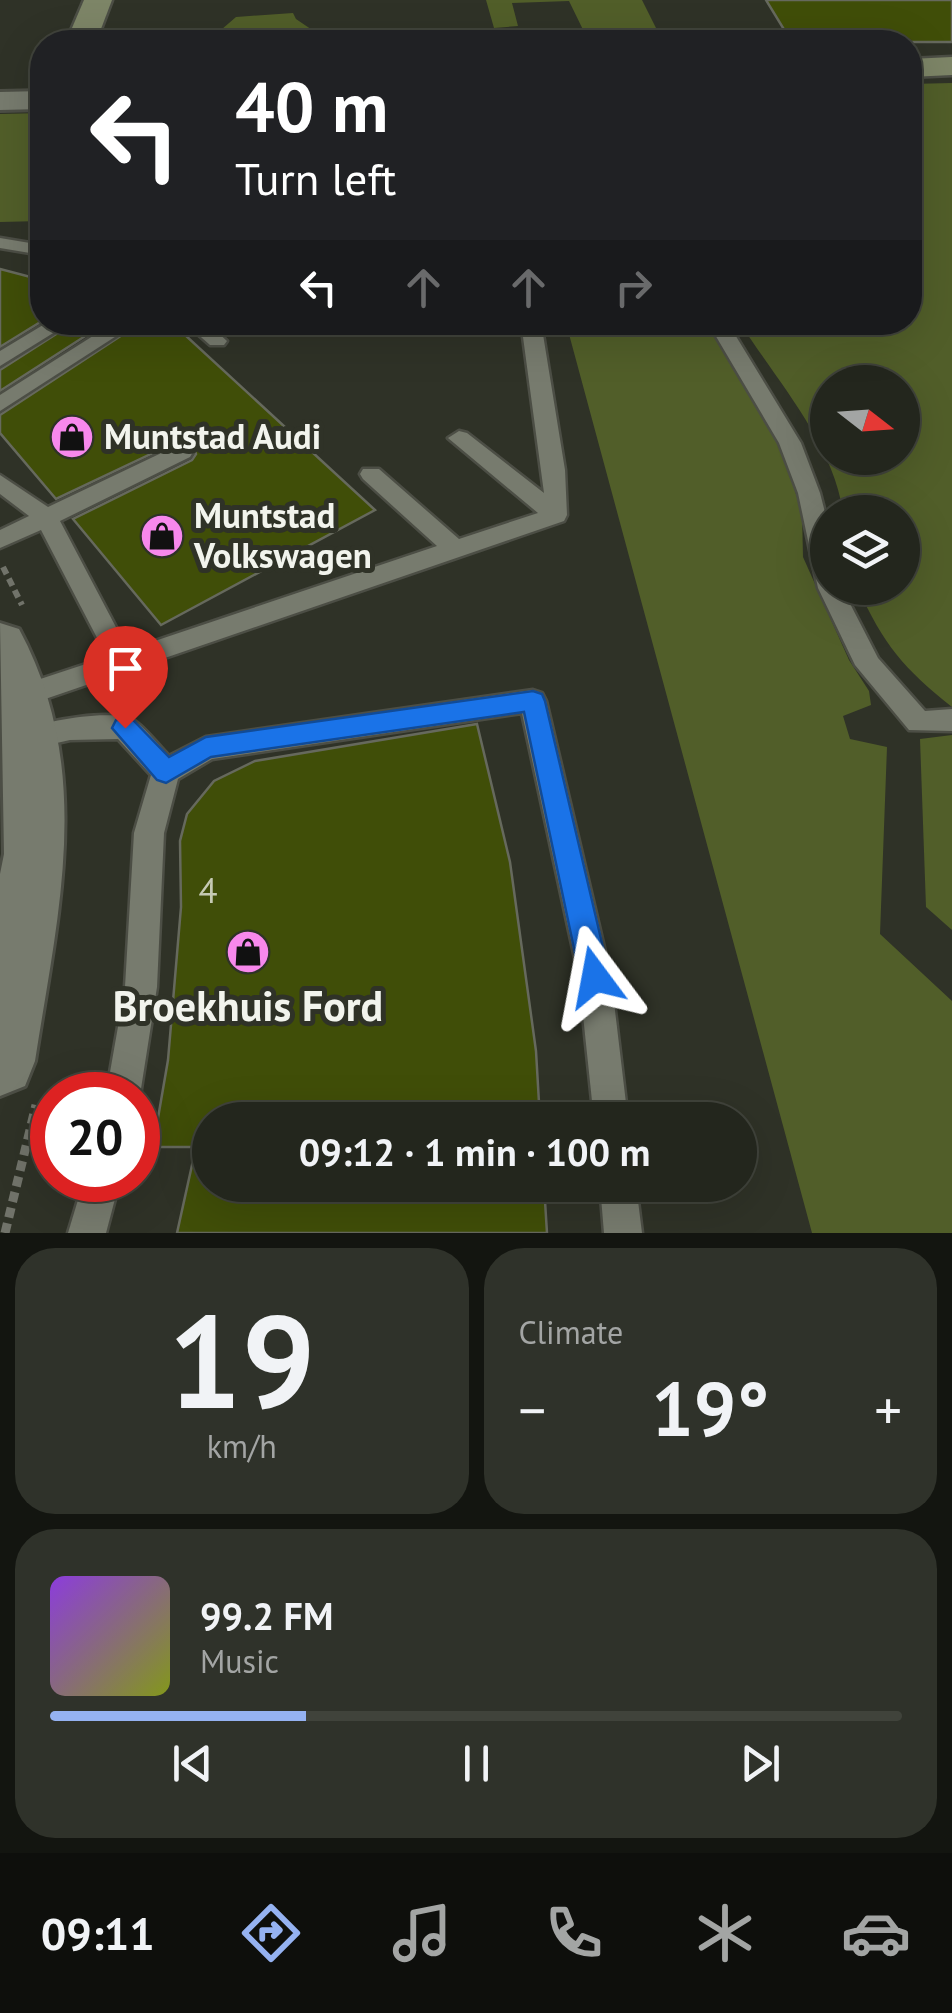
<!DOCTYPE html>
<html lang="en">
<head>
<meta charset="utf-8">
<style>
	:root { --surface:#23261d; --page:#2f322a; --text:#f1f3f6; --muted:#a3a5a4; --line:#40433b; --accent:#95b2f1 }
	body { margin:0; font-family:"PT Sans",sans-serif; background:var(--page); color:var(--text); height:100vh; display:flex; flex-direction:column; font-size:38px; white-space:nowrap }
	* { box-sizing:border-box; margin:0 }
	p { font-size:32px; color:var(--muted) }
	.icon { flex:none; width:55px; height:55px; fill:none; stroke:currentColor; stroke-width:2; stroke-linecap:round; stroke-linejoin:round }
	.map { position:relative; height:1233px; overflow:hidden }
	.panel { display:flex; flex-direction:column; gap:15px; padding:15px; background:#131510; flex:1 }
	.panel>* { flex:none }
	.guide { position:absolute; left:30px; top:30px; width:892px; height:305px; border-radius:40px; box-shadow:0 10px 40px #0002,0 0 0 2px var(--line); background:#202124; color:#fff; overflow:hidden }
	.needle { width:65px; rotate:107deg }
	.controls { position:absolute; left:810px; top:365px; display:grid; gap:20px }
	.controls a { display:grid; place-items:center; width:110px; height:110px; border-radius:50%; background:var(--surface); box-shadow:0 10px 40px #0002,0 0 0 2px var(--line); font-size:50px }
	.speed { position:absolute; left:30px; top:1072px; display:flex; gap:20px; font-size:50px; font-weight:700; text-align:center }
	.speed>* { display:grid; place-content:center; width:130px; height:130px; border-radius:50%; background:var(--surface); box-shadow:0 10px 40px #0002,0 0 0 2px var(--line); line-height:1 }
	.speed .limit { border:15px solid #d22; background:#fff; color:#111 }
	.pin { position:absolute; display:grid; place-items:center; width:85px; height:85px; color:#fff; margin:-102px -42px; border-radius:50% 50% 50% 0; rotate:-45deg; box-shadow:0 0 10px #0007 }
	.pin .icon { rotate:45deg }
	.me { position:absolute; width:110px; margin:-55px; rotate:347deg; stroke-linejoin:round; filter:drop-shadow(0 0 8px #0008) }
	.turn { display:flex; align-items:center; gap:35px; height:210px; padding:0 40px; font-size:45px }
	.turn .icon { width:130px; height:130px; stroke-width:2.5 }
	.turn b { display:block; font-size:70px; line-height:85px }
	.lanes { display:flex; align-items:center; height:95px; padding:0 40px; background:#0003; justify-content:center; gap:50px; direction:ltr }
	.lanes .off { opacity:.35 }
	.big { font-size:75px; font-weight:600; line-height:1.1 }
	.panel .card { flex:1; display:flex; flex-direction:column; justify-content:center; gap:15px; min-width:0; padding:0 35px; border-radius:40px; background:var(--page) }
	.panel .dial { align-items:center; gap:0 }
	.dial b { font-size:130px; line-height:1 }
	.song { display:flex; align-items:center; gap:30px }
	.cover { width:120px; height:120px; border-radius:15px; background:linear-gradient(135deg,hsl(270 70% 55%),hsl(70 70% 35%)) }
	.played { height:10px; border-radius:5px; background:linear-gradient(90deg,var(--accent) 30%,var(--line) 30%) }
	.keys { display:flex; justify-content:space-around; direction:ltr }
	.heat { display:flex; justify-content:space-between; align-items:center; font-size:55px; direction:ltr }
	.panel .tiles { flex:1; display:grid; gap:15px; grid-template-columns:1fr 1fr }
	.card:last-child { grid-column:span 2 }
	.trip { position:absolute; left:192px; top:1102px; width:565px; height:100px; border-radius:50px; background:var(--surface); box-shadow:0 10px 40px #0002,0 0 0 2px var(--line); font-weight:600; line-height:100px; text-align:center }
	.dock { display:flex; height:160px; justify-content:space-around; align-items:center; background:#0e0f0c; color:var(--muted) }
	.dock .icon { width:70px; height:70px }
	.dock .on { color:var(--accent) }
	.dock b { font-size:45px; color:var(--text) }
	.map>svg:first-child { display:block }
</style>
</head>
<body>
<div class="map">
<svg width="952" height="1233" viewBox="0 0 952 1233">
	<rect width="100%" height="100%" fill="#2f3227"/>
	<!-- green -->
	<g fill="#515e29" fill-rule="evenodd">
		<path d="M486,0h156l21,42h-74l-20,-41 -57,2 6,23 -24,2z"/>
		<path d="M293,13l3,6 28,19 -4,4h-113l29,-25z"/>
		<path d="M952,83v624c-48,-38 -69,-63 -94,-119h44v-76h-59c-10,-69 -66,-131 -103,-189l170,-1v-238zM902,382v76h-74v-76z"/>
		<path d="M42,113v108l-42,1v-108z"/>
		<path d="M566,323h142l67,105 27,85 1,44 46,103 20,31 2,14 -28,11 7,23 37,8 -7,187 72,67v232h-140z"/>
		<path d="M952,735v195l-26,-23 -6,-168z"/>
	</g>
	<!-- building -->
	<g fill="#404e08" stroke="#66695d" stroke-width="2.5">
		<path d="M766,0h186v42h-69l-4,-4 -88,3z"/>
		<path d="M0,269l42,11v41l-42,26z"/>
		<path d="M75,322h32l-107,69v-21z"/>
		<path d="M142,322h29l204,188 -214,115 -88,-106 119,-59 4,-6 -3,-9 -21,-1 -116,55 -56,-66v-18z"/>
		<path d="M477,724l33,138 26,189 4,69h-330v65h334l3,48h-370l19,-86h-43l15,-87 13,-153 -1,-66 7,-27 27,-33 41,-20z"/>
	</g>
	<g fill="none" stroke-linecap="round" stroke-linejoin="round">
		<!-- lane casing -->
		<g stroke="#4c4e45" stroke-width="5">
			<g id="lane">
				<path d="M0,238l42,7v10l-42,-7z"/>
				<path d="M48,322h23l-71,44v-15z"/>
				<path d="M115,322h23l-138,89v-16z"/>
				<path d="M184,322h22l21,19 -3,4h-14z"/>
				<path d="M521,322h20l24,148 2,45 -3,6 -542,186 -9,-3 -4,-8 4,-8 94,-31 -66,-127 -41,18v-18l29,-14 -29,-22v-19l48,32 126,-60h16l3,5 -3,5 -130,64 68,129 309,-104 -74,-67 -3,-5 3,-5h16l80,70 79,-26 -90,-75 11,-7 8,2 77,60z"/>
				<path d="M724,327l10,6 67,110 19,50 8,31v64h14l36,70 47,53 27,-2v22l-43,-1 -54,-65 -37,-77 -20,-95 -19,-50 -65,-110z"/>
				<path d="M533,690l9,3 4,8 65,276 17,143h-34l-15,-143 -57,-264 -310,46 -34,20 -14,54 -7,154 -17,108 -2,7v-7h-32l19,-108 9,-154 17,-58 -33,-36 -48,1 -40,9 -10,-3 -4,-8 4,-8c24,-8 96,-24 116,-8 12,9 22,23 33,34l37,-19z"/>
				<path d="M84,1180h36l-14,53h-38z"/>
				<path d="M600,1185h36l6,48h-38z"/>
			</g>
		</g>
		<!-- street casing -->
		<g stroke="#4c4e45" stroke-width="6">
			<g id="street">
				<path d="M42,91v18l-42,1v-18z"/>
				<path d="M0,623l19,6c76,141 39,283 16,432l-10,25 -25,10v-222l4,-20z"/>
			</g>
		</g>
		<!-- secondary casing -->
		<g stroke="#4c4e45" stroke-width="5">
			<g id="secondary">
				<path d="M84,0h28l-16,42h-30z"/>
				<path d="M952,57v18l-42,2v-18z"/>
			</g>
		</g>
		<!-- path-far1 -->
		<path stroke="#71736a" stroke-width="6" stroke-dasharray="8 5" stroke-linecap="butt" d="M3,567l19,38"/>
		<!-- path -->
		<path stroke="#71736a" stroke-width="9" stroke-dasharray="10 6" stroke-linecap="butt" d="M5,1233l31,-128"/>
		<!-- lane -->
		<use href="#lane" fill="#777b6e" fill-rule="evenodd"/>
		<!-- street -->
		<use href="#street" fill="#777b6e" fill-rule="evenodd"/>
		<!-- secondary -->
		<use href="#secondary" fill="#7d8567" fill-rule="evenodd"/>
	</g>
	<!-- route -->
	<path fill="#1a73e8" stroke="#114b97" stroke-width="2.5" d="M533,691l9,3 3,7 65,276 -5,10 -10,4 -10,-4 -5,-10 -56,-265 -313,45 -45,26 -9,-3 -45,-52 4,-8h17l36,37 37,-20z"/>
	<!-- icons -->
	<defs>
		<g id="shop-disc" transform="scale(2.25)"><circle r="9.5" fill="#f788ec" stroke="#2f3227"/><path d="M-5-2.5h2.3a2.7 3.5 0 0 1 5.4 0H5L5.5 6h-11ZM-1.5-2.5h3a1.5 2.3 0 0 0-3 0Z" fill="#111"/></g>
	</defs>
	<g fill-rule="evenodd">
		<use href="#shop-disc" x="72" y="437"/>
		<use href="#shop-disc" x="162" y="536"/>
		<use href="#shop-disc" x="248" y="952"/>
	</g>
	<g text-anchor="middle" stroke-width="10" stroke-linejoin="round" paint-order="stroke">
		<!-- poi labels -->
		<g font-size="35" font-weight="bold" fill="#f2f4ed" stroke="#2f3227" text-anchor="start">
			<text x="104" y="449">Muntstad Audi</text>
			<text x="194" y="528">Muntstad<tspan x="194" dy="40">Volkswagen</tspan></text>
		</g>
		<!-- near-number labels -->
		<g font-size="35" fill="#c6cab4">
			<text x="208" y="903">4</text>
		</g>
		<!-- near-poi labels -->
		<g font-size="42" font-weight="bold" fill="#f2f4ed" stroke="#2f3227">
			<text x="248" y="1021">Broekhuis Ford</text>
		</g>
	</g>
</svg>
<div class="controls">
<a><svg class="needle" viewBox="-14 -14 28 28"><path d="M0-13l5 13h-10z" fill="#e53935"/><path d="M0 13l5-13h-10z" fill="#a3a5a4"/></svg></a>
<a><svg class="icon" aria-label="layers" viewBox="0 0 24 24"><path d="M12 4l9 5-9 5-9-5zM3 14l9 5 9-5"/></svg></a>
</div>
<div class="speed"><div class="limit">20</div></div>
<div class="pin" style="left:125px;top:728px;background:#d93025"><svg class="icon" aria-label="arrive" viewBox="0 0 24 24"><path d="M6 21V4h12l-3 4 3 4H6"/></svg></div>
<svg class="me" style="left:595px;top:977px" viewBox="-20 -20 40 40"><path d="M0-17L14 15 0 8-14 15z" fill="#1a73e8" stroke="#fff" stroke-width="4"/></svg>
<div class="trip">09:12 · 1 min · 100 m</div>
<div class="guide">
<div class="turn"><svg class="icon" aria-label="left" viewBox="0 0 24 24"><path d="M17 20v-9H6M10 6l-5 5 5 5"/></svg><div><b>40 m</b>Turn left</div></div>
<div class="lanes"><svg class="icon" aria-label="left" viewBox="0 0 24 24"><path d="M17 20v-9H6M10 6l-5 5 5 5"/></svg><svg class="icon off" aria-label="ahead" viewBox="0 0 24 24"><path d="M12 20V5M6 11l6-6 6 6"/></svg><svg class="icon off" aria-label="ahead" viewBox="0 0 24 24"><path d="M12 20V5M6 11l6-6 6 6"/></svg><svg class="icon off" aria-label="right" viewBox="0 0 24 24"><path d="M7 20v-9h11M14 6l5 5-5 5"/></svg></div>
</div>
</div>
<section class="panel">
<div class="tiles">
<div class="card dial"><b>19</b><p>km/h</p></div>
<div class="card"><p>Climate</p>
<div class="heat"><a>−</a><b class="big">19°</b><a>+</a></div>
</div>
<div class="card">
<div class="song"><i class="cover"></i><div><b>99.2 FM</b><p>Music</p></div></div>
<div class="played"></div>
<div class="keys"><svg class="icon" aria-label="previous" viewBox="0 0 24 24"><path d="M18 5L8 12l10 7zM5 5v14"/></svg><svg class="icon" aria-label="pause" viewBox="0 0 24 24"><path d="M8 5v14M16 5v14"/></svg><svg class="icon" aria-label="next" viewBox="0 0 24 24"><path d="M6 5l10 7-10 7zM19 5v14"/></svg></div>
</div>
</div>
</section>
<nav class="dock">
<b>09:11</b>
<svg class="icon on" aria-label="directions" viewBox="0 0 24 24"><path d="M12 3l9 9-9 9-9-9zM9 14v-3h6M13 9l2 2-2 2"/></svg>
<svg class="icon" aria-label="music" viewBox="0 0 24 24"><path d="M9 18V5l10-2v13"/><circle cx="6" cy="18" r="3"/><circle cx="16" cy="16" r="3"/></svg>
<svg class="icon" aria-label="phone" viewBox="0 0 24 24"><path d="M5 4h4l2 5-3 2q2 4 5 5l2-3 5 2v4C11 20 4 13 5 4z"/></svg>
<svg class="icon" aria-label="climate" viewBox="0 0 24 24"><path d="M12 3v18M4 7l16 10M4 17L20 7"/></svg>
<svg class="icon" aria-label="car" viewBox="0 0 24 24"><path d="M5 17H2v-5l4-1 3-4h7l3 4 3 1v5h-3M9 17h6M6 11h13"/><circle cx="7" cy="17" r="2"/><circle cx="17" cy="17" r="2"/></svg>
</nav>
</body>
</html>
